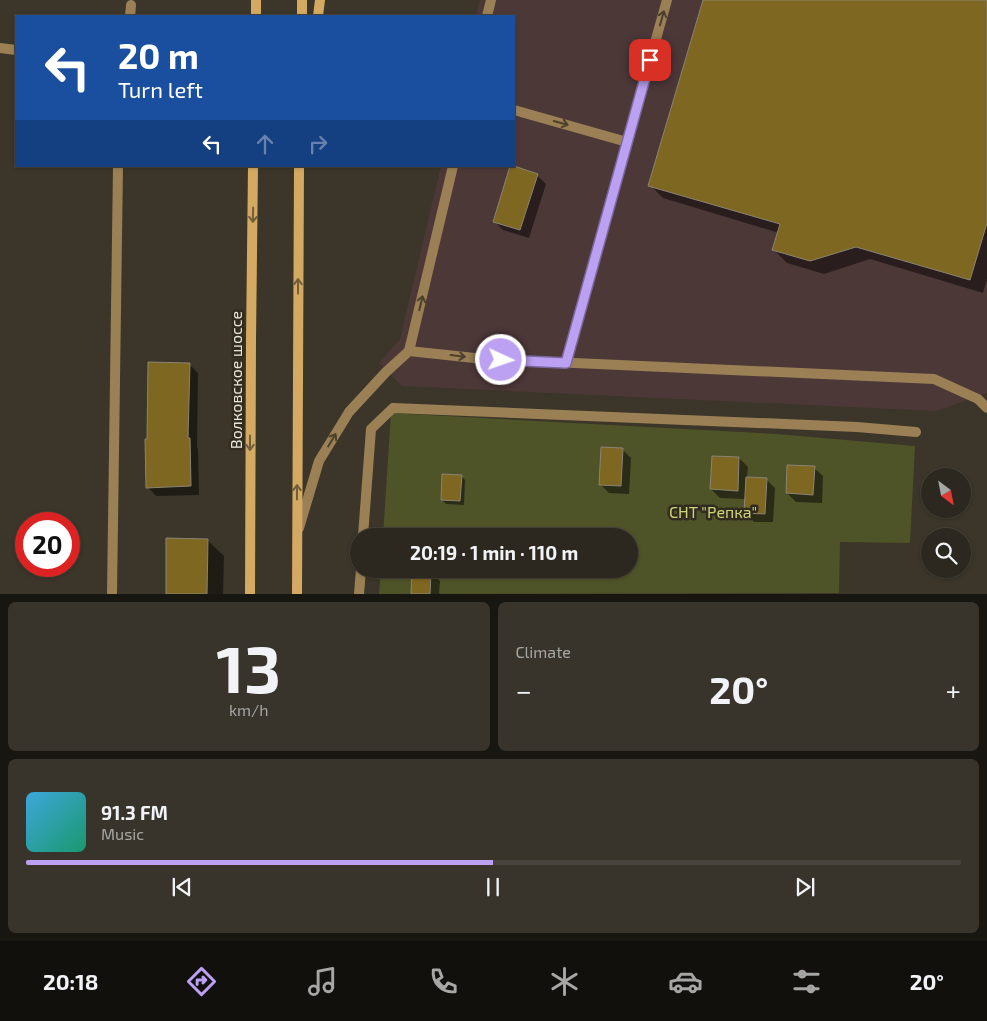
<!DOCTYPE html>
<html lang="en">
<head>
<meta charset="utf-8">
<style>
	:root { --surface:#2c281f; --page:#38342c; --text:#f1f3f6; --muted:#a6a6a4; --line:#48443d; --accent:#bca0f2 }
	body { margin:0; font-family:"Exo 2",sans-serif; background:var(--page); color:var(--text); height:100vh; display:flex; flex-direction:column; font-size:19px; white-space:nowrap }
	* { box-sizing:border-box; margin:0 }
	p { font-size:16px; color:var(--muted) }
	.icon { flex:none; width:28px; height:28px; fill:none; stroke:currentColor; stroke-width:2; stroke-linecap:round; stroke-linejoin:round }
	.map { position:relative; height:594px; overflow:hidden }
	.sheet { display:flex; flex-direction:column; gap:8px; padding:8px; background:#181611; flex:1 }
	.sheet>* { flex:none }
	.hud { position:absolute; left:15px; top:15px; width:500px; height:152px; border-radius:0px; box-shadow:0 1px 4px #0004,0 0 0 1px var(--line); background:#1a4fa0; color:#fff; overflow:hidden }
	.needle { width:32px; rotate:148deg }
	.fabs { position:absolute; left:921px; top:468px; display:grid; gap:10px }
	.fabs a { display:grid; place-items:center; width:50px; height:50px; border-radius:50%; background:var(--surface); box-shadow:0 1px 4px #0004,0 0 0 1px var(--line); font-size:25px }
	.speed { position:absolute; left:15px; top:512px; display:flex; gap:10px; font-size:25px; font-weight:700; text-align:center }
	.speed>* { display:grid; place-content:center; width:65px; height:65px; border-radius:50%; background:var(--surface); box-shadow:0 1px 4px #0004,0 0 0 1px var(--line); line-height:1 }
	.speed .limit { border:8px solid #d22; background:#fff; color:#111 }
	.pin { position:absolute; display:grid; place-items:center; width:42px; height:42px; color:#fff; margin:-21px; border-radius:10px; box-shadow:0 2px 8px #0006 }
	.me { position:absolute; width:55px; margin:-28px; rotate:93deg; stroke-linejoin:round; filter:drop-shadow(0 0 4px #0008) }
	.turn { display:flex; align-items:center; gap:18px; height:105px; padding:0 20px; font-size:22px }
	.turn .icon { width:65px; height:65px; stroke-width:2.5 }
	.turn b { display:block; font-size:35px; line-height:42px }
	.lanes { display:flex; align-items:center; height:48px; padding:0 20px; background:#0003; justify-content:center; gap:25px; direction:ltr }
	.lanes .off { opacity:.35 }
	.big { font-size:38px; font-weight:700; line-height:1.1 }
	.sheet .tile { flex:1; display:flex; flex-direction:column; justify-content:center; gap:8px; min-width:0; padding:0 18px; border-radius:8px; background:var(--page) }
	.sheet .dial { align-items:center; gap:0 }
	.dial b { font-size:65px; line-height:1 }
	.song { display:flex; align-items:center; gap:15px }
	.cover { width:60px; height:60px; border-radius:8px; background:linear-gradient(135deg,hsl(200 70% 55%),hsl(160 70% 35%)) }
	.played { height:5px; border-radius:2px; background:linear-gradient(90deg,var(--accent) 50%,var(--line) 50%) }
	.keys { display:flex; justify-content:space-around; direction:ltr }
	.heat { display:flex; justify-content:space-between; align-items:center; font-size:28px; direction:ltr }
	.sheet .tiles { flex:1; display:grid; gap:8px; grid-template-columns:1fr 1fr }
	.tile:last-child { grid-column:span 2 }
	.trip { position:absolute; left:350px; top:528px; width:288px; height:50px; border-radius:25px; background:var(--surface); box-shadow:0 1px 4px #0004,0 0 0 1px var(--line); font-weight:700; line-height:50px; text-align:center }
	.dock { display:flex; height:80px; justify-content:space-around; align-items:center; background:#12100c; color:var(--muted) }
	.dock .icon { width:35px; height:35px }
	.dock .active { color:var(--accent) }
	.dock b { font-size:22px; color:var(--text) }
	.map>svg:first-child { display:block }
</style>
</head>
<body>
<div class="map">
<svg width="987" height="594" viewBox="0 0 987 594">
	<rect width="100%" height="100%" fill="#3b3629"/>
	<!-- commercial -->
	<path fill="#4d3838" d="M480,0h507v393l-51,18 -534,-25 -23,-23 21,-24 41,-173h73v-150h-38z"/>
	<!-- green -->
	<path fill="#4f5328" d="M391,413l385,21 139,12 -5,97 -70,-1 -1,51 -460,1 2,-25h248v-33h-246z"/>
	<!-- shadow -->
	<g fill="#0007">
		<path d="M705,0h282v279l-4,14 -113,-34 -46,15 -37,-11 -13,-13 5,-17 -116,-35 -13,-13z"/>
		<path d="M537,175l9,9 -17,54 -26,-8 -9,-9z"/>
		<path d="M189,364l9,9 -1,74 1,2 1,46 -43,1 -8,-9z"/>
		<path d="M622,449l9,9 -2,36 -20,-1 -9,-9z"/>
		<path d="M739,458l9,9 -1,11 19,1 9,9 -2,34h-19l-8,-9v-14l-26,-1 -9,-9z"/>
		<path d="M814,468l9,8 -1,27 -26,-1 -9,-9z"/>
		<path d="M461,476l4,4 -1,25 -18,-1 -4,-4z"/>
		<path d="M207,540l17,16 -1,38h-56z"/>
		<path d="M431,572l9,9 -1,12 1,1h-28z"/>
	</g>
	<!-- building -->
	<g fill="#7e6721" stroke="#8a8475">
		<path d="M703,0h284v223l-17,57 -114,-33 -46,14 -38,-11 8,-26 -132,-38z"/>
		<path d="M510,166h4l24,8 -18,56 -27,-8z"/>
		<path d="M148,362l42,1 -2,75h2l1,48 -45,2 -1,-49h2z"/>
		<path d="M601,447l22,1 -2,38 -22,-1z"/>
		<path d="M712,456l27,1 -1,34 -28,-2z"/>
		<path d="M787,465l28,1 -2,29 -27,-2z"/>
		<path d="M442,474l20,1 -2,26 -19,-1z"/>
		<path d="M746,477l21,1 -2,36 -21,-1z"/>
		<path d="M166,538l42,1 -1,55h-41z"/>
		<path d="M412,570l19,1 -1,23h-19z"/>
	</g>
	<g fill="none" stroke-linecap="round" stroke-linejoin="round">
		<!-- lane -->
		<g stroke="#9b8055" stroke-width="10">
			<path d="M130,16l1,-11"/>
			<path d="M487,16l4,-16"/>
			<path d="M0,48l16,2"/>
			<path d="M514,110l113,32 40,-142"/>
			<path d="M409,351l75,8 450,20 44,20 9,9"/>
			<path d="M566,363l61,-221"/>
			<path d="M299,528l20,-67 30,-49 37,-40 23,-21 44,-185"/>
			<path d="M363,536l8,-107 22,-21 464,19 59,5"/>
			<path d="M112,594l6,-428"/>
			<path d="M359,594l2,-25"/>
		</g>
		<!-- secondary -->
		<g stroke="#d4a962" stroke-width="10">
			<path d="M256,16v-16"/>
			<path d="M302,16v-16"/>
			<path d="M318,16l2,-16"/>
			<path d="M250,594l1,-253 2,-175"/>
			<path d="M297,594l2,-428"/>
		</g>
	</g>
	<!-- one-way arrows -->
	<defs><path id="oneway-shaft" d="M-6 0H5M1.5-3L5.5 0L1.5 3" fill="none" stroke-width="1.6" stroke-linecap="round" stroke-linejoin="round" transform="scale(1.25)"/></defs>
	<g stroke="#4c412c">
		<use href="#oneway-shaft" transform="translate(662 18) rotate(-74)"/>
		<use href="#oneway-shaft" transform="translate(561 123) rotate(16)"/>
		<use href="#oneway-shaft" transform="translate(421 303) rotate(-77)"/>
		<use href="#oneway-shaft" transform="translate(458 356) rotate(7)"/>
		<use href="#oneway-shaft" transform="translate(332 440) rotate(-59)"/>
	</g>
	<g stroke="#725e3a">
		<use href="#oneway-shaft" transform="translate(253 215) rotate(91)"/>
		<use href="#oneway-shaft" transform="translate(298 286) rotate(-90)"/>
		<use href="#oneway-shaft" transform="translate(250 443) rotate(90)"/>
		<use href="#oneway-shaft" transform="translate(297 492) rotate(-90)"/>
	</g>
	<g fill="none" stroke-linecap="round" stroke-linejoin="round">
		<!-- route casing -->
		<g stroke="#7a689d" stroke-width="12">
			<path id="route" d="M501,360l65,3 84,-303"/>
		</g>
		<!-- route -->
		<use href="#route" stroke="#bca0f2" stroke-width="9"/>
	</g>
	<g text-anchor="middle" stroke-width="5" stroke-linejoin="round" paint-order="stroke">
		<!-- street labels -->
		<g font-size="16" fill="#e8e5dd" stroke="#312c1f">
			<text transform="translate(236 380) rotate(-90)" y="6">Волковское шоссе</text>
		</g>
		<!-- park labels -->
		<g font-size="16" fill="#ccd574" stroke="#312c1f">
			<text x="713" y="518">СНТ "Репка"</text>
		</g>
	</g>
</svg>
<div class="fabs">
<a><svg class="needle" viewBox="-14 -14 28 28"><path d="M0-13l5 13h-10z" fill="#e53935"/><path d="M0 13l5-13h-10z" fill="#a6a6a4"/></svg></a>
<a><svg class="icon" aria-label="search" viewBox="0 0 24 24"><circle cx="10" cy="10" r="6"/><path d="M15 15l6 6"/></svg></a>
</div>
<div class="speed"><div class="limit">20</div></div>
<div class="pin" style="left:650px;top:60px;background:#d93025"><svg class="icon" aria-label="arrive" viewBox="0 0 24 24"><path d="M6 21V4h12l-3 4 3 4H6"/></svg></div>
<svg class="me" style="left:501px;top:360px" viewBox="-20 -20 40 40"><circle r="17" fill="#bca0f2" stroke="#fff" stroke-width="3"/><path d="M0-11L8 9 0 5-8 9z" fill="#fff"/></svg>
<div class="trip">20:19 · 1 min · 110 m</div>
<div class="hud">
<div class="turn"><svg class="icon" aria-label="left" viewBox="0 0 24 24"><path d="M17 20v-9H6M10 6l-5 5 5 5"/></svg><div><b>20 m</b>Turn left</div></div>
<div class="lanes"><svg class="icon" aria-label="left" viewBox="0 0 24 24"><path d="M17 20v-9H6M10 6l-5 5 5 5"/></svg><svg class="icon off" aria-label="ahead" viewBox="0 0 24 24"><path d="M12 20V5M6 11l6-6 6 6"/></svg><svg class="icon off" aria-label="right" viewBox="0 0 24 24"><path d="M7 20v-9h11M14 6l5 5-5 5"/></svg></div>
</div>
</div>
<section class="sheet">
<div class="tiles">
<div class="tile dial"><b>13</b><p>km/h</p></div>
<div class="tile"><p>Climate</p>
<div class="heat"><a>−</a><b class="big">20°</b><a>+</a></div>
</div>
<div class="tile">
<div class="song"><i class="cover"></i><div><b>91.3 FM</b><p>Music</p></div></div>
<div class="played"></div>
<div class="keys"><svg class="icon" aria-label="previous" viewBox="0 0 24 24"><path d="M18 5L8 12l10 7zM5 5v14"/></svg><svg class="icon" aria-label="pause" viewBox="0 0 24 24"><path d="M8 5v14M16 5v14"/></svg><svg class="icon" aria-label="next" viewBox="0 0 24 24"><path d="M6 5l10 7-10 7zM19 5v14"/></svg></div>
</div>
</div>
</section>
<nav class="dock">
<b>20:18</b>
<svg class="icon active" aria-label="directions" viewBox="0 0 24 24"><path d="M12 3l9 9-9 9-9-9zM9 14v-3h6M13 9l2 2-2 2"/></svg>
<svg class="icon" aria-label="music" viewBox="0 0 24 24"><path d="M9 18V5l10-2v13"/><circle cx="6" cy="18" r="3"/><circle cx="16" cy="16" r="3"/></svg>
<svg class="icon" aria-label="phone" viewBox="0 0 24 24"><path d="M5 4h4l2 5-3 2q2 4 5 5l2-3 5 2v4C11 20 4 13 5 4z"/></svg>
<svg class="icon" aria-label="climate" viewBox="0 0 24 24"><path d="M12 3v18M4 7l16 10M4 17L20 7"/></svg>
<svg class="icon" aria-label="car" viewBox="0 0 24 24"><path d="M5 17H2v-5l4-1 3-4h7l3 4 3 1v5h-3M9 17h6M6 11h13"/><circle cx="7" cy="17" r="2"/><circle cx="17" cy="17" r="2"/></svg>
<svg class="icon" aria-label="filters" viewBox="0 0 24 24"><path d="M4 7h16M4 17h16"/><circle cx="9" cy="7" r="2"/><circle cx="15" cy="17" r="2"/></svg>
<b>20°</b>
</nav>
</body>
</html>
